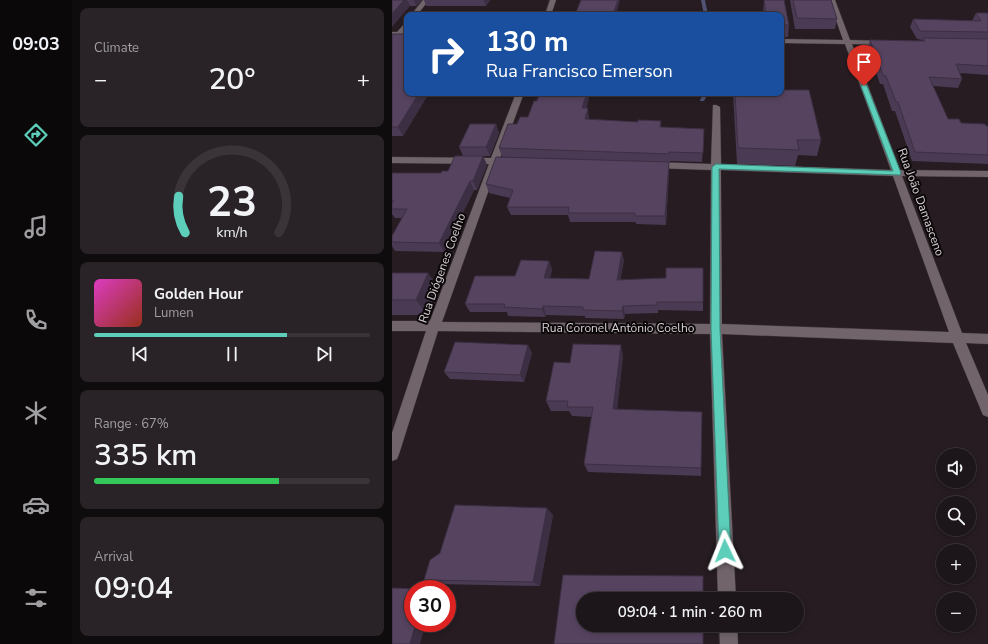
<!DOCTYPE html>
<html lang="en">
<head>
<meta charset="utf-8">
<style>
	:root { --surface:#1c1519; --page:#292226; --text:#f1f3f6; --muted:#a09fa2; --line:#3a3438; --accent:#5cceba }
	body { margin:0; font-family:"Nunito Sans",sans-serif; background:var(--page); color:var(--text); height:100vh; display:flex; flex-direction:column; font-size:15px; white-space:nowrap }
	* { box-sizing:border-box; margin:0 }
	p { font-size:13px; color:var(--muted) }
	.icon { flex:none; width:22px; height:22px; fill:none; stroke:currentColor; stroke-width:2; stroke-linecap:round; stroke-linejoin:round }
	.map { position:relative; flex:1; overflow:hidden }
	.side { display:flex; flex-direction:column; gap:8px; padding:8px; background:#0f0c0e; width:320px }
	.side>* { flex:none }
	.guide { position:absolute; left:12px; top:12px; width:380px; height:84px; border-radius:8px; box-shadow:0 2px 6px #0003,0 0 0 1px var(--line); background:#1a4fa0; color:#fff; overflow:hidden }
	.buttons { position:absolute; left:544px; top:448px; display:grid; gap:8px }
	.buttons a { display:grid; place-items:center; width:40px; height:40px; border-radius:50%; background:var(--surface); box-shadow:0 2px 6px #0003,0 0 0 1px var(--line); font-size:20px }
	.speed { position:absolute; left:12px; top:580px; display:flex; gap:8px; font-size:20px; font-weight:700; text-align:center }
	.speed>* { display:grid; place-content:center; width:52px; height:52px; border-radius:50%; background:var(--surface); box-shadow:0 2px 6px #0003,0 0 0 1px var(--line); line-height:1 }
	.speed .limit { border:6px solid #d22; background:#fff; color:#111 }
	.pin { position:absolute; display:grid; place-items:center; width:34px; height:34px; color:#fff; margin:-41px -17px; border-radius:50% 50% 50% 0; rotate:-45deg; box-shadow:0 0 4px #0007 }
	.pin .icon { rotate:45deg }
	.me { position:absolute; width:44px; margin:-22px; rotate:358deg; stroke-linejoin:round; filter:drop-shadow(0 0 3px #0008) }
	.turn { display:flex; align-items:center; gap:14px; height:84px; padding:0 16px; font-size:18px }
	.turn .icon { width:52px; height:52px; stroke-width:2.5 }
	.turn b { display:block; font-size:28px; line-height:34px }
	.big { font-size:30px; font-weight:600; line-height:1.1 }
	.side .tile { flex:1; display:flex; flex-direction:column; justify-content:center; gap:6px; min-width:0; padding:0 14px; border-radius:8px; background:var(--page) }
	.side .dial { align-items:center; gap:0 }
	.dial svg { height:104px; overflow:visible; fill:none; stroke:var(--line); stroke-width:7; stroke-linecap:round; text-anchor:middle }
	.dial text { fill:var(--text); stroke:none }
	.song { display:flex; align-items:center; gap:12px }
	.cover { width:48px; height:48px; border-radius:6px; background:linear-gradient(135deg,hsl(310 70% 55%),hsl(10 70% 35%)) }
	.played { height:4px; border-radius:2px; background:linear-gradient(90deg,var(--accent) 70%,var(--line) 70%) }
	.keys { display:flex; justify-content:space-around; direction:ltr }
	.heat { display:flex; justify-content:space-between; align-items:center; font-size:22px; direction:ltr }
	.charge { height:6px; border-radius:3px; background:linear-gradient(90deg,#34c759 67%,var(--line) 0) }
	.trip { position:absolute; left:184px; top:592px; width:228px; height:40px; border-radius:20px; background:var(--surface); box-shadow:0 2px 6px #0003,0 0 0 1px var(--line); font-weight:600; line-height:40px; text-align:center }
	main { display:flex; flex:1; min-height:0 }
	.menu { display:flex; flex-direction:column; width:72px; justify-content:space-around; align-items:center; background:#0b080a; color:var(--muted) }
	.menu .icon { width:28px; height:28px }
	.menu .current { color:var(--accent) }
	.menu b { font-size:18px; color:var(--text) }
	.map>svg:first-child { display:block }
</style>
</head>
<body>
<main>
<nav class="menu">
<b>09:03</b>
<svg class="icon current" aria-label="directions" viewBox="0 0 24 24"><path d="M12 3l9 9-9 9-9-9zM9 14v-3h6M13 9l2 2-2 2"/></svg>
<svg class="icon" aria-label="music" viewBox="0 0 24 24"><path d="M9 18V5l10-2v13"/><circle cx="6" cy="18" r="3"/><circle cx="16" cy="16" r="3"/></svg>
<svg class="icon" aria-label="phone" viewBox="0 0 24 24"><path d="M5 4h4l2 5-3 2q2 4 5 5l2-3 5 2v4C11 20 4 13 5 4z"/></svg>
<svg class="icon" aria-label="climate" viewBox="0 0 24 24"><path d="M12 3v18M4 7l16 10M4 17L20 7"/></svg>
<svg class="icon" aria-label="car" viewBox="0 0 24 24"><path d="M5 17H2v-5l4-1 3-4h7l3 4 3 1v5h-3M9 17h6M6 11h13"/><circle cx="7" cy="17" r="2"/><circle cx="17" cy="17" r="2"/></svg>
<svg class="icon" aria-label="filters" viewBox="0 0 24 24"><path d="M4 7h16M4 17h16"/><circle cx="9" cy="7" r="2"/><circle cx="15" cy="17" r="2"/></svg>
</nav>
<section class="side">
<div class="tile"><p>Climate</p>
<div class="heat"><a>−</a><b class="big">20°</b><a>+</a></div>
</div>
<div class="tile dial"><svg viewBox="0 0 100 80">
<path d="M14 69A42 42 0 1 1 86 69"/>
<path d="M14 69A42 42 0 0 1 9 41" stroke="#5cceba"/>
<text x="50" y="56" font-size="32" font-weight="700">23</text>
<text x="50" y="72" font-size="11">km/h</text>
</svg></div>
<div class="tile">
<div class="song"><i class="cover"></i><div><b>Golden Hour</b><p>Lumen</p></div></div>
<div class="played"></div>
<div class="keys"><svg class="icon" aria-label="previous" viewBox="0 0 24 24"><path d="M18 5L8 12l10 7zM5 5v14"/></svg><svg class="icon" aria-label="pause" viewBox="0 0 24 24"><path d="M8 5v14M16 5v14"/></svg><svg class="icon" aria-label="next" viewBox="0 0 24 24"><path d="M6 5l10 7-10 7zM19 5v14"/></svg></div>
</div>
<div class="tile"><p>Range · 67%</p><b class="big">335 km</b><div class="charge"></div></div>
<div class="tile"><p>Arrival</p><b class="big">09:04</b></div>
</section>
<div class="map">
<svg width="596" height="644" viewBox="0 0 596 644">
	<rect width="100%" height="100%" fill="#261c21"/>
	<g fill="none" stroke-linecap="round" stroke-linejoin="round">
		<!-- stream -->
		<g fill="#515374" fill-rule="evenodd">
			<path d="M309,0h4l3,15h-4z"/>
			<path d="M312,93h4l-4,8h-4v-1z"/>
		</g>
		<!-- street casing -->
		<g stroke="#3e373b" stroke-width="1">
			<g id="street">
				<path d="M158,0h6l-5,15h-6z"/>
				<path d="M437,0h6l15,40 36,1 3,2 -3,2 -34,-1 48,126 88,1v6l-86,-1 60,157 26,1v10l-22,-1 22,52v22l-5,-2 -30,-72 -231,-9 14,265h-18l-8,-265 -272,-3 -39,123 -2,5 -5,2v-28l34,-102h-34v-10h38l59,-157 -97,-1v-6l99,1 25,-65h8l-24,65h11l5,3 -5,3h-13l-56,158 268,2 1,-154 -58,-2 -5,-3 5,-3 58,2 2,-59h3l4,2 1,57 170,6 -46,-126 -64,-1v-4l62,1zM329,170l172,6 56,156 -227,-8z"/>
				<rect x="0" y="32" width="15" height="4"/>
				<path d="M327,625h18l1,19h-18z"/>
			</g>
		</g>
		<!-- secondary casing -->
		<g stroke="#3e373b" stroke-width="1">
			<g id="secondary">
				<path d="M31,0h6l-12,15h-6z"/>
				<path d="M15,22v6l-13,15 -2,1v-6l13,-15z"/>
			</g>
		</g>
		<!-- street -->
		<use href="#street" fill="#71656b" fill-rule="evenodd"/>
		<!-- secondary -->
		<use href="#secondary" fill="#71656b" fill-rule="evenodd"/>
	</g>
	<!-- wall -->
	<g fill="#4a3a53">
		<path d="M0,0h30l-6,6h-6z"/>
		<path d="M32,0h66l-4,6h-60z"/>
		<path d="M372,0h20l5,25 -1,12h-7v-22h-18v-3z"/>
		<path d="M398,0h41l6,19 -2,10h-40z"/>
		<path d="M584,13h12v62l-28,-2 2,6 -4,9 -25,-2 15,33 13,4 27,3v38l-76,-3 -17,-50h-3l-9,-27h-3l-12,-36 2,-8 52,1 1,-1 -6,-1 -7,-12 3,-8 59,2z"/>
		<path d="M0,34l15,59h22l-26,43h-11z"/>
		<path d="M148,93h48l1,6 -3,9 3,9v3l49,2 23,-1v6l43,2 -2,33 -32,-1v1h-1v8l-3,55 -30,-1v-2h-66l-2,-7h-57l-4,-8 3,-9 -21,-5 -3,-9 90,-25 -74,-2 -3,-9 18,-24 11,-7z"/>
		<path d="M341,93h48l40,47 -4,16 -19,-1 -3,11 -58,-2z"/>
		<path d="M104,124l3,9 -9,23h-7l4,9 -10,25h-3l-30,62 -49,-1 -3,-5v-10l10,-18h-7l-3,-4v-41h49l7,-2 15,-15 -4,-9z"/>
		<path d="M232,260l-4,20 83,22v9l-45,-1v3l-33,1 -1,5 -39,-1v-2l-39,-1 -1,2 -37,-1 -1,-4h-37l-5,-8 50,-28 34,-15 3,9 -2,8 39,1z"/>
		<path d="M0,273h36l10,15 -11,27h-35z"/>
		<path d="M140,353l-8,29 -74,-3 -6,-7z"/>
		<path d="M231,356l-6,53 84,59v8l-113,-4 -4,-8 8,-47 -20,-1 -3,-5h-18l-5,-10 24,-38z"/>
		<path d="M161,515l-13,71 -104,-2 -12,-4z"/>
	</g>
	<!-- shaded-wall -->
	<g fill="#3c2f43">
		<path d="M12,0h3l3,6 -18,21v-13z"/>
		<path d="M22,0h8l-6,6z"/>
		<path d="M92,0h6l-4,6z"/>
		<path d="M226,0h2l-4,15h-3z"/>
		<path d="M27,93h10l-26,43 -5,-9z"/>
		<path d="M195,93h1l1,6 -5,18 -2,-9z"/>
		<path d="M196,108l1,9 -2,11 -2,-9z"/>
		<path d="M104,124l3,9 -9,23 -4,-9z"/>
		<path d="M91,156l4,9 -10,25 -4,-9z"/>
		<path d="M277,162v8l-3,55 -1,-9z"/>
		<path d="M78,181l4,9 -30,62 -5,-9z"/>
		<path d="M230,252l2,8 -5,29 -2,-9z"/>
		<path d="M157,261l3,9 -5,17 -3,-9z"/>
		<path d="M36,273l10,15 -11,27 -11,-15z"/>
		<path d="M151,306l3,9 -1,2 -3,-8z"/>
		<path d="M231,306l2,8 -1,5 -2,-8z"/>
		<path d="M136,345l4,8 -8,29 -4,-7z"/>
		<path d="M229,345l2,11 -7,63 -3,-10z"/>
		<path d="M155,508l6,7 -13,71 -7,-4z"/>
		<path d="M24,623h10l-6,21h-10z"/>
	</g>
	<!-- building -->
	<g fill="#564360" stroke="#3c2f43">
		<path d="M0,0h12l-12,14z"/>
		<path d="M189,0h37l-5,15h-38z"/>
		<path d="M372,0h20l5,25h-8v-10h-15z"/>
		<path d="M401,0h38l6,19 -40,-1z"/>
		<path d="M584,13h12v19l-68,-1 -7,-12 68,2z"/>
		<path d="M0,34h15v59h12l-21,34h-6z"/>
		<path d="M531,38l65,1v27l-32,-2 6,15 -33,-2 19,42h11l2,4 24,1 1,2h2v29l-73,-3 -17,-50h-2l-10,-26 -3,-1 -13,-35 55,1z"/>
		<path d="M389,90h28l12,50h-24l2,10 -61,-2 -3,-55h46z"/>
		<path d="M148,93h47l-5,15h6l-3,11 53,3v-2l23,1 -1,6 44,2 -1,24 -34,-1v2l-170,-6 9,-24h9l3,-7h8l6,-16h3z"/>
		<path d="M78,124h26l-10,23h-27z"/>
		<path d="M63,156h28l-10,25h-3l-31,62 -47,-1v-6l15,-27h-15v-6l2,-2h-2v-28h49l1,-2h6z"/>
		<path d="M104,157l173,5 -4,54h-30v-3h-67l1,-6h-62l6,-17 -27,-6z"/>
		<path d="M203,251l27,1 -5,28 49,-2v-10h37v34h-46v3l-34,1 -1,5 -39,-1v-3l-40,-1 -1,3 -38,-2 1,-3h-40l10,-28h40l6,-16 28,1 -5,17 45,1z"/>
		<path d="M0,273h36l-12,27h-24z"/>
		<path d="M63,342l73,3 -8,30 -76,-3z"/>
		<path d="M181,344l48,1 -8,64 89,3 -1,56 -117,-4 9,-57h-26l1,-6h-22l8,-39 16,1z"/>
		<path d="M63,505l92,3 -14,74 -109,-2 6,-20 10,-7z"/>
		<path d="M171,575l140,1v23h-120v26h120v19h-149z"/>
		<path d="M0,588l34,1h-13v34h3l-6,21h-18z"/>
	</g>
	<!-- route -->
	<path fill="#5cceba" stroke="#3c8679" d="M472,84l3,2 34,87 -1,2 -181,-6 1,160 11,222 -2,5 -4,1 -4,-1 -2,-5 -8,-222 1,-162 4,-3 177,7 -32,-85z"/>
	<g text-anchor="middle" stroke-width="4" stroke-linejoin="round" paint-order="stroke">
		<!-- street labels -->
		<g font-size="12" fill="#d6cfd2" stroke="#0c080a">
			<text transform="translate(529 202) rotate(70)" y="4">Rua João Damasceno</text>
			<text transform="translate(50 268) rotate(-70)" y="4">Rua Diógenes Coelho</text>
			<text x="226" y="332">Rua Coronel Antônio Coelho</text>
		</g>
	</g>
</svg>
<div class="buttons">
<a><svg class="icon" aria-label="sound" viewBox="0 0 24 24"><path d="M4 9h4l5-4v14l-5-4H4zM17 9q2 3 0 6"/></svg></a>
<a><svg class="icon" aria-label="search" viewBox="0 0 24 24"><circle cx="10" cy="10" r="6"/><path d="M15 15l6 6"/></svg></a>
<a>+</a>
<a>−</a>
</div>
<div class="speed"><div class="limit">30</div></div>
<div class="pin" style="left:472px;top:86px;background:#d93025"><svg class="icon" aria-label="arrive" viewBox="0 0 24 24"><path d="M6 21V4h12l-3 4 3 4H6"/></svg></div>
<svg class="me" style="left:333px;top:551px" viewBox="-20 -20 40 40"><path d="M0-17L14 15 0 8-14 15z" fill="#5cceba" stroke="#fff" stroke-width="4"/></svg>
<div class="trip">09:04 · 1 min · 260 m</div>
<div class="guide">
<div class="turn"><svg class="icon" aria-label="right" viewBox="0 0 24 24"><path d="M7 20v-9h11M14 6l5 5-5 5"/></svg><div><b>130 m</b>Rua Francisco Emerson</div></div>
</div>
</div>
</main>
</body>
</html>
